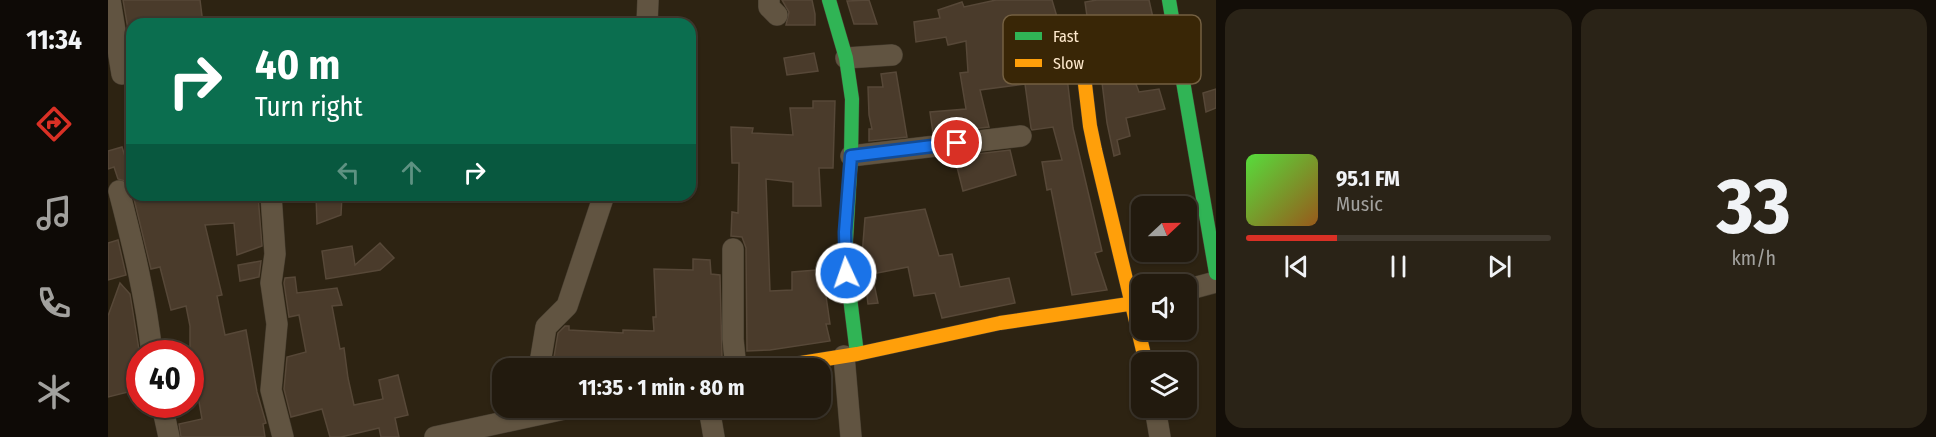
<!DOCTYPE html>
<html lang="en">
<head>
<meta charset="utf-8">
<style>
	:root { --surface:#221a0e; --page:#2a2317; --text:#f1f3f6; --muted:#a2a19e; --line:#3f382e; --accent:#d93025 }
	body { margin:0; font-family:"Fira Sans Condensed",sans-serif; background:var(--page); color:var(--text); height:100vh; display:flex; flex-direction:column; font-size:22px; white-space:nowrap }
	* { box-sizing:border-box; margin:0 }
	p { font-size:20px; color:var(--muted) }
	.icon { flex:none; width:33px; height:33px; fill:none; stroke:currentColor; stroke-width:2; stroke-linecap:round; stroke-linejoin:round }
	.map { position:relative; flex:1; overflow:hidden }
	.drawer { display:flex; flex-direction:column; gap:9px; padding:9px; background:#130e08; width:720px }
	.drawer>* { flex:none }
	.top-card { position:absolute; left:18px; top:18px; width:570px; height:183px; border-radius:18px; box-shadow:0 2px 4px #0004,0 0 0 2px var(--line); background:#0b6e4f; color:#fff; overflow:hidden }
	.needle { width:39px; rotate:68deg }
	.tools { position:absolute; left:1023px; top:196px; display:grid; gap:12px }
	.tools a { display:grid; place-items:center; width:66px; height:66px; border-radius:12px; background:var(--surface); box-shadow:0 2px 4px #0004,0 0 0 2px var(--line); font-size:30px }
	.speed { position:absolute; left:18px; top:340px; display:flex; gap:12px; font-size:30px; font-weight:700; text-align:center }
	.speed>* { display:grid; place-content:center; width:78px; height:78px; border-radius:50%; background:var(--surface); box-shadow:0 2px 4px #0004,0 0 0 2px var(--line); line-height:1 }
	.speed .limit { border:9px solid #d22; background:#fff; color:#111 }
	.pin { position:absolute; display:grid; place-items:center; width:51px; height:51px; color:#fff; margin:-26px; border:3px solid #fff; border-radius:50%; box-shadow:0 2px 6px #0007 }
	.me { position:absolute; width:66px; margin:-33px; rotate:357deg; stroke-linejoin:round; filter:drop-shadow(0 0 4px #0008) }
	.turn { display:flex; align-items:center; gap:21px; height:126px; padding:0 30px; font-size:27px }
	.turn .icon { width:78px; height:78px; stroke-width:2.5 }
	.turn b { display:block; font-size:42px; line-height:51px }
	.lanes { display:flex; align-items:center; height:57px; padding:0 30px; background:#0003; justify-content:center; gap:30px; direction:ltr }
	.lanes .off { opacity:.35 }
	.drawer .tile { flex:1; display:flex; flex-direction:column; justify-content:center; gap:9px; min-width:0; padding:0 21px; border-radius:18px; background:var(--page) }
	.drawer .dial { align-items:center; gap:0 }
	.dial b { font-size:78px; line-height:1 }
	.song { display:flex; align-items:center; gap:18px }
	.cover { width:72px; height:72px; border-radius:9px; background:linear-gradient(135deg,hsl(110 70% 55%),hsl(30 70% 35%)) }
	.played { height:6px; border-radius:3px; background:linear-gradient(90deg,var(--accent) 30%,var(--line) 30%) }
	.keys { display:flex; justify-content:space-around; direction:ltr }
	.drawer .tiles { flex:1; display:grid; gap:9px; grid-template-columns:repeat(2,1fr) }
	.trip { position:absolute; left:384px; top:358px; width:339px; height:60px; border-radius:18px; background:var(--surface); box-shadow:0 2px 4px #0004,0 0 0 2px var(--line); font-weight:700; line-height:60px; text-align:center }
	main { display:flex; flex:1; min-height:0 }
	.tab-bar { display:flex; flex-direction:column; width:108px; justify-content:space-around; align-items:center; background:#0e0a06; color:var(--muted) }
	.tab-bar .icon { width:42px; height:42px }
	.tab-bar .current { color:var(--accent) }
	.tab-bar b { font-size:27px; color:var(--text) }
	.map>svg:first-child { display:block }
</style>
</head>
<body>
<main>
<nav class="tab-bar">
<b>11:34</b>
<svg class="icon current" aria-label="directions" viewBox="0 0 24 24"><path d="M12 3l9 9-9 9-9-9zM9 14v-3h6M13 9l2 2-2 2"/></svg>
<svg class="icon" aria-label="music" viewBox="0 0 24 24"><path d="M9 18V5l10-2v13"/><circle cx="6" cy="18" r="3"/><circle cx="16" cy="16" r="3"/></svg>
<svg class="icon" aria-label="phone" viewBox="0 0 24 24"><path d="M5 4h4l2 5-3 2q2 4 5 5l2-3 5 2v4C11 20 4 13 5 4z"/></svg>
<svg class="icon" aria-label="climate" viewBox="0 0 24 24"><path d="M12 3v18M4 7l16 10M4 17L20 7"/></svg>
</nav>
<div class="map">
<svg width="1108" height="437" viewBox="0 0 1108 437">
	<rect width="100%" height="100%" fill="#2d2312"/>
	<!-- building -->
	<g fill="#4a3b2b" stroke="#574838" stroke-width="1.5">
		<path d="M15,0h77l3,24h-12l-1,-4 -16,4h-42v10l-3,1z"/>
		<path d="M674,0h30l3,14v11h-29l3,-13z"/>
		<path d="M761,0l8,24h-23l-7,-23z"/>
		<path d="M888,0h56l13,44 13,-1 -7,3 -5,6 -1,8 8,68 29,123 -7,2 12,37 -35,5 -21,-106 -4,1 -5,-28 20,-2 -9,-33 -21,3 -1,-2 -6,-44 -45,6 9,37 -56,6 -3,-21 36,-3 -6,-36 8,-1 -2,-31 -18,4 -2,-8 -30,5 -2,-20 26,-4 -2,-8 24,-8 2,5z"/>
		<path d="M989,0h52l7,31h-2l4,20 -33,6 -8,-40 -29,6 -3,-21z"/>
		<path d="M706,53l4,18 -31,4 -3,-17z"/>
		<path d="M1020,63l11,29 20,-3 6,20 -39,9 4,18 -13,4 3,14 -6,2 -7,-33 -7,-57z"/>
		<path d="M788,72l11,65 -38,4v-12h3l-3,-14 -1,-28h15l-2,-13z"/>
		<path d="M1108,89v19l-10,4 -3,-19z"/>
		<path d="M705,101h22l-2,67h-14l2,38h-28v-24l-27,-3 4,112 22,-1v-18l37,-3 3,27h-6l4,28h-4l4,17 -60,9 -23,1 -1,-103 -4,-11 -11,-1 1,-24 6,1 1,-50h-7l-1,-36 22,1 -1,5 41,2 -3,-27h23z"/>
		<path d="M14,147l5,16 5,-2v29l-4,-8 -10,-3 -4,-12 -6,2v-18z"/>
		<path d="M902,150l6,25 -53,16 -7,-28 5,-1 -1,-6z"/>
		<path d="M25,195h125l4,51 -25,9 -3,-32 -29,2 17,70 -5,1 8,39 21,-5 11,62 9,31 -3,1 2,13h-84l-2,-13 23,-5 -8,-46 -4,1v-48l-4,-20 -15,4 -11,-43 -9,2z"/>
		<path d="M208,195h26l-1,20 -24,9z"/>
		<path d="M817,209l14,47 13,-2 8,33 49,-9 6,25 -73,15 -7,-25 -21,3 -6,-29 -36,7 6,29 -10,1 -6,-48 3,-38z"/>
		<path d="M10,240l8,35 -18,5v-37z"/>
		<path d="M272,243l14,15 -14,12 -54,9 -4,-28 30,-5 3,19z"/>
		<path d="M585,259l17,1 1,14 9,1 2,82 -28,2 -1,3 -20,1 1,4 -51,-1v-3h-31v6h-40l6,-36 7,-7h4v4l54,3v-3l31,1 -1,-14h3l-2,-48 39,1z"/>
		<path d="M153,261l-2,16 -19,4 -2,-16z"/>
		<path d="M187,277l2,16 40,-5 5,17 -10,1 8,43 4,-1 4,30 6,27 29,-6 -4,-19 19,-5 10,40 -13,3 4,19h-18l-2,-9 -38,9h-11l-8,-28 -31,8 -7,-28 3,-32 19,-5 -7,-37 -10,2 -5,-34 1,-5z"/>
		<path d="M12,283l10,11 10,62v33l-32,8v-81z"/>
	</g>
	<g fill="none" stroke-linecap="round" stroke-linejoin="round">
		<!-- street casing -->
		<g stroke="#473e30" stroke-width="22">
			<g id="street">
				<path d="M2,0l12,74"/>
				<path d="M661,0v7l8,8"/>
				<path d="M539,24l1,-24"/>
				<path d="M738,58l46,-3"/>
				<path d="M743,156l170,-20"/>
				<path d="M11,191c14,54 27,107 33,163"/>
				<path d="M163,195l4,59 -4,29 6,41 -6,66 12,47"/>
				<path d="M625,249v90l3,30"/>
				<path d="M1078,290l30,-8"/>
				<path d="M736,356l7,81"/>
				<path d="M431,369l7,-42 21,-21 37,-111"/>
				<path d="M54,405l7,32"/>
				<path d="M601,408l5,29"/>
				<path d="M1047,408l5,29"/>
				<path d="M327,437l134,-29"/>
			</g>
		</g>
		<!-- fast casing -->
		<g stroke="#473e30" stroke-width="15">
			<g id="fast">
				<path d="M721,0l17,58 6,41 -1,57 -6,101 12,97"/>
				<path d="M1061,0l47,273"/>
			</g>
		</g>
		<!-- slow casing -->
		<g stroke="#473e30" stroke-width="15">
			<g id="slow">
				<path d="M974,59l8,67 5,24 51,213"/>
				<path d="M656,369l93,-15 143,-31 142,-21"/>
			</g>
		</g>
		<!-- street -->
		<use href="#street" stroke="#615441" stroke-width="21"/>
		<!-- fast -->
		<use href="#fast" stroke="#30b455" stroke-width="14"/>
		<!-- slow -->
		<use href="#slow" stroke="#ff9f0a" stroke-width="14"/>
	</g>
	<g fill="none" stroke-linecap="round" stroke-linejoin="round">
		<!-- route casing -->
		<g stroke="#114b97" stroke-width="15">
			<path id="route" d="M738,273l-1,-41 6,-76 106,-13"/>
		</g>
		<!-- route -->
		<use href="#route" stroke="#1a73e8" stroke-width="10"/>
	</g>
	<!-- legend -->
	<rect x="895" y="15" width="198" height="69" rx="9" fill="#392606" stroke="#746042" stroke-width="1.5"/>
	<rect x="907" y="32" width="27" height="8" fill="#30b455"/>
	<rect x="907" y="59" width="27" height="8" fill="#ff9f0a"/>
	<g font-size="16" fill="#fee9cd">
		<text x="945" y="42">Fast</text>
		<text x="945" y="69">Slow</text>
	</g>
</svg>
<div class="tools">
<a><svg class="needle" viewBox="-14 -14 28 28"><path d="M0-13l5 13h-10z" fill="#e53935"/><path d="M0 13l5-13h-10z" fill="#a2a19e"/></svg></a>
<a><svg class="icon" aria-label="sound" viewBox="0 0 24 24"><path d="M4 9h4l5-4v14l-5-4H4zM17 9q2 3 0 6"/></svg></a>
<a><svg class="icon" aria-label="layers" viewBox="0 0 24 24"><path d="M12 4l9 5-9 5-9-5zM3 14l9 5 9-5"/></svg></a>
</div>
<div class="speed"><div class="limit">40</div></div>
<div class="pin" style="left:849px;top:143px;background:#d93025"><svg class="icon" aria-label="arrive" viewBox="0 0 24 24"><path d="M6 21V4h12l-3 4 3 4H6"/></svg></div>
<svg class="me" style="left:738px;top:273px" viewBox="-20 -20 40 40"><circle r="17" fill="#1a73e8" stroke="#fff" stroke-width="3"/><path d="M0-11L8 9 0 5-8 9z" fill="#fff"/></svg>
<div class="trip">11:35 · 1 min · 80 m</div>
<div class="top-card">
<div class="turn"><svg class="icon" aria-label="right" viewBox="0 0 24 24"><path d="M7 20v-9h11M14 6l5 5-5 5"/></svg><div><b>40 m</b>Turn right</div></div>
<div class="lanes"><svg class="icon off" aria-label="left" viewBox="0 0 24 24"><path d="M17 20v-9H6M10 6l-5 5 5 5"/></svg><svg class="icon off" aria-label="ahead" viewBox="0 0 24 24"><path d="M12 20V5M6 11l6-6 6 6"/></svg><svg class="icon" aria-label="right" viewBox="0 0 24 24"><path d="M7 20v-9h11M14 6l5 5-5 5"/></svg></div>
</div>
</div>
<section class="drawer">
<div class="tiles">
<div class="tile">
<div class="song"><i class="cover"></i><div><b>95.1 FM</b><p>Music</p></div></div>
<div class="played"></div>
<div class="keys"><svg class="icon" aria-label="previous" viewBox="0 0 24 24"><path d="M18 5L8 12l10 7zM5 5v14"/></svg><svg class="icon" aria-label="pause" viewBox="0 0 24 24"><path d="M8 5v14M16 5v14"/></svg><svg class="icon" aria-label="next" viewBox="0 0 24 24"><path d="M6 5l10 7-10 7zM19 5v14"/></svg></div>
</div>
<div class="tile dial"><b>33</b><p>km/h</p></div>
</div>
</section>
</main>
</body>
</html>
